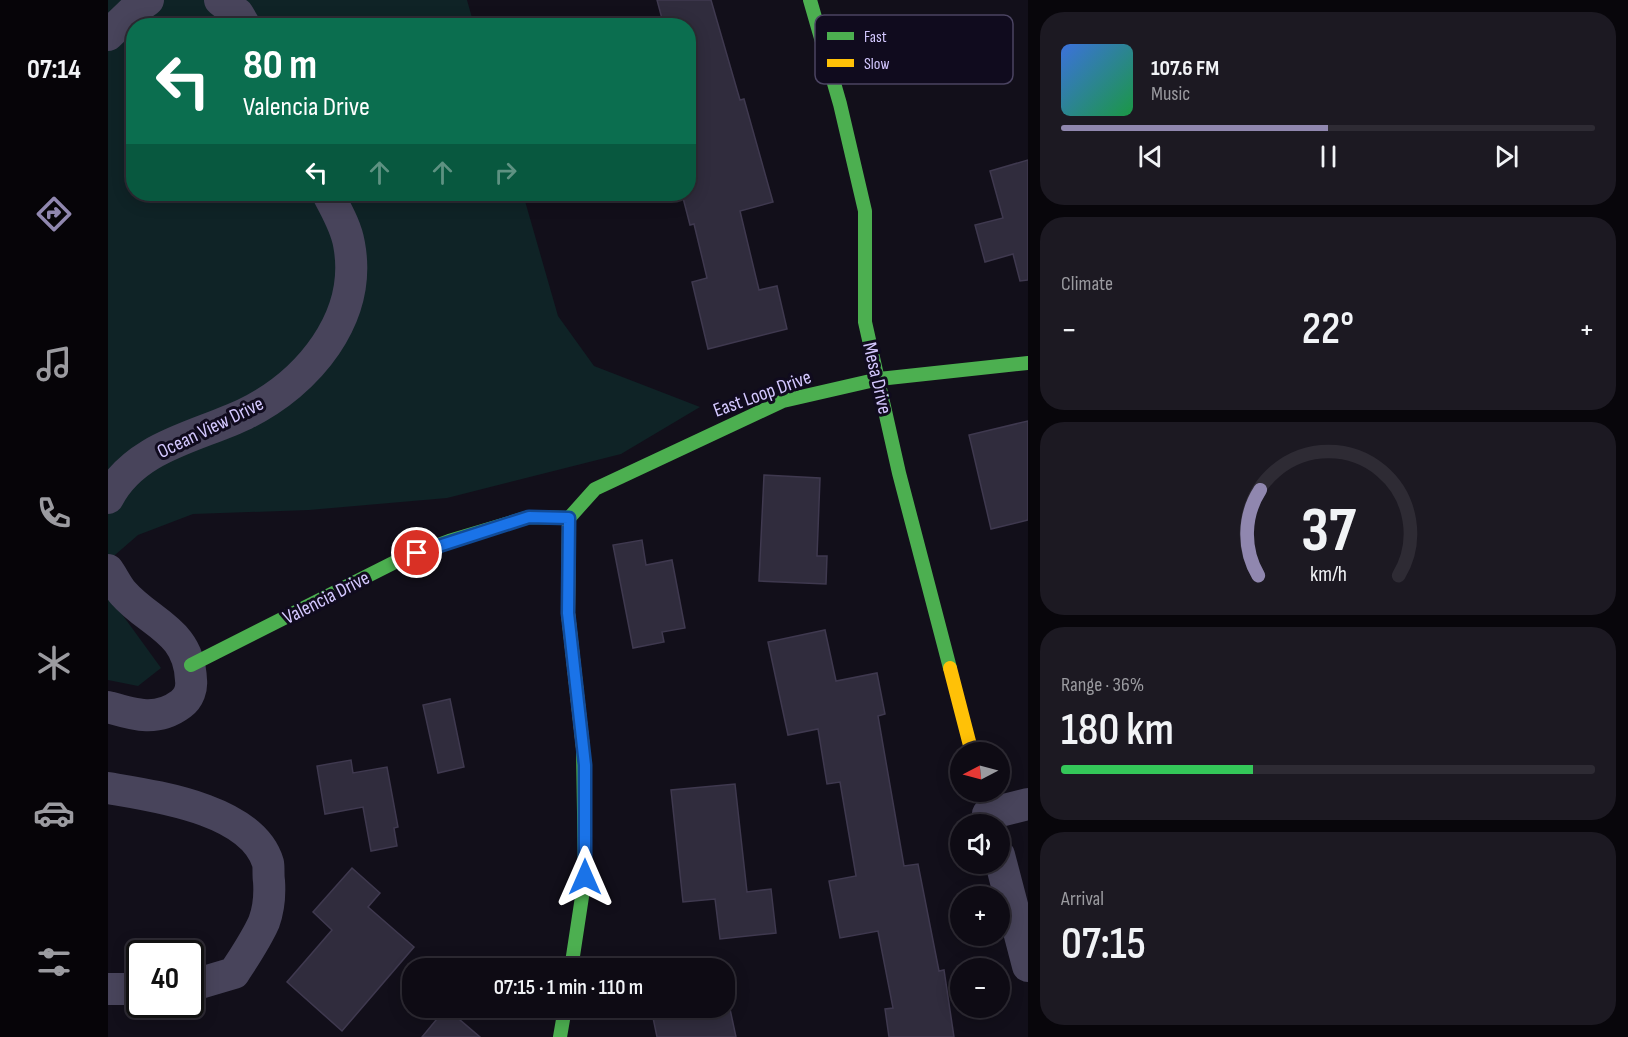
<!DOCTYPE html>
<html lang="en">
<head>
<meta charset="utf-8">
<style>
	:root { --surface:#0e0b14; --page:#1c1922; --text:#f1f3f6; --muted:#9b9ba0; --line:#2e2b34; --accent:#9087af }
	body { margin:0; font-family:"Sofia Sans Condensed",sans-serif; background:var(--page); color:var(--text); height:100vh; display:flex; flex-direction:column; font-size:22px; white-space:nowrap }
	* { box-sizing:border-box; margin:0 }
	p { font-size:20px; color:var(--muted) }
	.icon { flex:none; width:33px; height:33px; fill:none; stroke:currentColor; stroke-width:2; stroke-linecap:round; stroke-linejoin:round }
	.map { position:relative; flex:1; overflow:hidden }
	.panel { display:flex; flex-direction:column; gap:12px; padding:12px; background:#08060b; width:600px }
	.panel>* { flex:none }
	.banner { position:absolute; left:18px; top:18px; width:570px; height:183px; border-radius:24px; box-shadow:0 3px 15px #0003,0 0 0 2px var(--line); background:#0b6e4f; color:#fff; overflow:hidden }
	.needle { width:39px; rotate:264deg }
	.fabs { position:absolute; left:842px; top:742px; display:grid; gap:12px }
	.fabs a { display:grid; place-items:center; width:60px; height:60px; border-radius:50%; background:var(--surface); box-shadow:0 3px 15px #0003,0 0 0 2px var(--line); font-size:30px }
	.speed { position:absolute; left:18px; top:940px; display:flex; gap:12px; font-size:30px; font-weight:700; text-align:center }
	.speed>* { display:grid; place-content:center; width:78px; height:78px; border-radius:50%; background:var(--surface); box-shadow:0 3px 15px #0003,0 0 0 2px var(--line); line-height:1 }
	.speed .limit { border:3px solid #111; border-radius:9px; background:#fff; color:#111 }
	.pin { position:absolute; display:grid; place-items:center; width:51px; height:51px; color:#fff; margin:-26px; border:3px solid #fff; border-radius:50%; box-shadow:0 2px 6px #0007 }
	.me { position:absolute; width:66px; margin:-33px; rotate:0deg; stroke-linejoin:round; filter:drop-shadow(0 0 4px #0008) }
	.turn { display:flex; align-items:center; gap:21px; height:126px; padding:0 18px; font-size:27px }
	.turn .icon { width:78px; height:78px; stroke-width:2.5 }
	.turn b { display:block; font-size:42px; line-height:51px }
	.lanes { display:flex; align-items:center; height:57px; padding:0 18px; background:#0003; justify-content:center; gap:30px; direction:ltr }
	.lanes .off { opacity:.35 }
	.big { font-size:45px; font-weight:600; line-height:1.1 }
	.panel .card { flex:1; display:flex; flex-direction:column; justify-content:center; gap:9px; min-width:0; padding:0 21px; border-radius:24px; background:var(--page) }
	.panel .dial { align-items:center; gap:0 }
	.dial svg { height:156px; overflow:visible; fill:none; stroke:var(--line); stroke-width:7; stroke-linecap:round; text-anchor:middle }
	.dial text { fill:var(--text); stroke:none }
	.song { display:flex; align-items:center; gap:18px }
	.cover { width:72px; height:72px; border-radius:9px; background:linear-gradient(135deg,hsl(220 70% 55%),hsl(140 70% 35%)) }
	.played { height:6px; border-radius:3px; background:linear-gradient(90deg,var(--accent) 50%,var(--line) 50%) }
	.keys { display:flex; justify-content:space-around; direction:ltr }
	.heat { display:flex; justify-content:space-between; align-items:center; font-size:33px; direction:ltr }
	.charge { height:9px; border-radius:4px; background:linear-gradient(90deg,#34c759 36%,var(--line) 0) }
	.trip { position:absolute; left:294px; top:958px; width:333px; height:60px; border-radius:24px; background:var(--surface); box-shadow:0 3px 15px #0003,0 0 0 2px var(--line); font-weight:600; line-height:60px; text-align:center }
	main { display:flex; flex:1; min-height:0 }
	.tabs { display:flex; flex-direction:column; width:108px; justify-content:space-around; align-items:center; background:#060408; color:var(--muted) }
	.tabs .icon { width:42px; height:42px }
	.tabs .current { color:var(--accent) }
	.tabs b { font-size:27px; color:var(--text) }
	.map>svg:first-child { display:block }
</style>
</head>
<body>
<main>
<nav class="tabs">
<b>07:14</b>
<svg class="icon current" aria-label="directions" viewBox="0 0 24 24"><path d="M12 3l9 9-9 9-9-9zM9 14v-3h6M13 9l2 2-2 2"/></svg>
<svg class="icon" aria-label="music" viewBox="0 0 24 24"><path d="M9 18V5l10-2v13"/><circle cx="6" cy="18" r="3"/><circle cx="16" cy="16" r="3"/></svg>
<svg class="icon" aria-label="phone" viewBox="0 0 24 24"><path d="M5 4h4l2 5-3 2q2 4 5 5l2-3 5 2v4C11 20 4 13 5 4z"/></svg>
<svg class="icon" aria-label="climate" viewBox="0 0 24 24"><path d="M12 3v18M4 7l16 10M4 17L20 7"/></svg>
<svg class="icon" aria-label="car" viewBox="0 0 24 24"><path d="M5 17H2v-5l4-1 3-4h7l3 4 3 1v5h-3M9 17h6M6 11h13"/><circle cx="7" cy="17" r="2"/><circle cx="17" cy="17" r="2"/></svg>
<svg class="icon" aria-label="filters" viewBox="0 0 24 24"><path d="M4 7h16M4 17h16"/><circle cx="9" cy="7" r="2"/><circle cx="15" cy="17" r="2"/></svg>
</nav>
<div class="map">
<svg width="920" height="1037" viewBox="0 0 920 1037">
	<rect width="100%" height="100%" fill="#120f1a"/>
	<!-- green -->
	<g fill="#0f2326">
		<path d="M0,0h359l7,25 -340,1v168h389l35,122 36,50 106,41 -79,47 -174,44 -138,12 -116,4 -55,21 -30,26z"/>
		<path d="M0,595l53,73 -23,18 -30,-6z"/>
	</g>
	<!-- building -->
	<g fill="#302c3d" stroke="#3f394f" stroke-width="1.5">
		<path d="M549,0h54l29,100 4,-1 29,103 -33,9 19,79 18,-4 10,43 -79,20 -16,-67 15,-4 -13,-54 -4,1 -8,-31h6v-168h-24z"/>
		<path d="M920,160v120l-8,1 -7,-27 -28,8 -10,-37 28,-7 -13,-47z"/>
		<path d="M920,421v99l-37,9 -22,-94z"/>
		<path d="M656,475l56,3 -3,78h10l-1,28 -67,-3z"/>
		<path d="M534,540l4,25 26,-5 13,68 -23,4 2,10 -31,6 -20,-103z"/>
		<path d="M717,630l11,51 41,-8 8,41 -7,2 26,150 14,-2 21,107 5,-1 10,67h-65l-4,-28 8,-1 -15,-77 -38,7 -11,-57 27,-5 -16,-94 -13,2 -9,-55 -30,6 -20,-93z"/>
		<path d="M342,699l14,68 -26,6 -15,-68z"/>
		<path d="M243,760l2,13 34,-6 11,60 -4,1 3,18 -26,5 -8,-44 -38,7 -8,-48z"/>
		<path d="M627,784l12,108 24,-3 5,44 -56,6 -5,-40 -32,3 -12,-112z"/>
		<path d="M244,868l28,25 -12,14 46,40 -72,84 -55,-49 45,-52 -19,-18z"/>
		<path d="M616,981l12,56h-79l-6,-29h73z"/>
		<path d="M338,1008l34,29h-58z"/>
	</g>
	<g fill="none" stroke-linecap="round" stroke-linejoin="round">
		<!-- street -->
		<g stroke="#48445b" stroke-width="32">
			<path d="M112,0l18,14 7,12"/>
			<path d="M0,35l27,-26 13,-9"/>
			<path d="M0,498c27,-52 89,-61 137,-84 63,-31 118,-96 104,-170 -3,-18 -13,-34 -21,-50"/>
			<path d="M0,570c5,7 9,16 15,23 27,31 66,37 68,87 1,8 -2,18 -10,24 -24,18 -46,11 -73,3"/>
			<path d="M0,788c47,8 144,21 160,75 1,5 0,12 1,18 1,14 0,27 -5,41 -8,18 -19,34 -30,51l-44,13"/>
			<path d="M880,814l40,-10"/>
			<path d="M891,855l29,111"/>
			<path d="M0,989h32"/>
		</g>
		<!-- fast -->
		<g stroke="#4caf50" stroke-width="14">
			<path d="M702,0l30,104 25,107v111l34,151 51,195"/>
			<path d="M461,518l26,-29 188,-88 96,-22 149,-16"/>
			<path d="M83,665l210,-106 48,-18 80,-24 40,1"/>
			<path d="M463,969l14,-92 -2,-129"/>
			<path d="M452,1037l5,-29"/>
		</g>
		<!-- slow -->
		<g stroke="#ffc107" stroke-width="14">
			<path d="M461,518l-1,95 15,135"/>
			<path d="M842,668l22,85"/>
		</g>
	</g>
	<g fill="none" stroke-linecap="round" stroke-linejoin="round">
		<!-- route casing -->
		<g stroke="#114b97" stroke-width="15">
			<path id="route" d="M309,553l112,-36 40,1 -1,95 17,152v112"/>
		</g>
		<!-- route -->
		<use href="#route" stroke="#1a73e8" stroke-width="10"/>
	</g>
	<g text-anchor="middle" stroke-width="6" stroke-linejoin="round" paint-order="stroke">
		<!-- street labels -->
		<g font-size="20" fill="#d4c8ff" stroke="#100b1e">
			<text transform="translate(770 378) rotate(77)" y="7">Mesa Drive</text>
			<text transform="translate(654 393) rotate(-20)" y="7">East Loop Drive</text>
			<text transform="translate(102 427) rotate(-26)" y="7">Ocean View Drive</text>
			<text transform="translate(218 597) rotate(-27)" y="7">Valencia Drive</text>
		</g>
	</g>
	<!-- legend -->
	<rect x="707" y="15" width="198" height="69" rx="9" fill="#100b1e" stroke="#4b4462" stroke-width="1.5"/>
	<rect x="719" y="32" width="27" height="8" fill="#4caf50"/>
	<rect x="719" y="59" width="27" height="8" fill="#ffc107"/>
	<g font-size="16" fill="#d4c8ff">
		<text x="756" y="42">Fast</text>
		<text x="756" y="69">Slow</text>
	</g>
</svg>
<div class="fabs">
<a><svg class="needle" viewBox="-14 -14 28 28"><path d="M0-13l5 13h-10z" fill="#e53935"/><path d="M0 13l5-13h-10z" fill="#9b9ba0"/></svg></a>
<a><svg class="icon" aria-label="sound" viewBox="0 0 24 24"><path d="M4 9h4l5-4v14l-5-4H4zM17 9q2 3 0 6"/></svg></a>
<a>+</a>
<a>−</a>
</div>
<div class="speed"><div class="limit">40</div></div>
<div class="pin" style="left:309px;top:553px;background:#d93025"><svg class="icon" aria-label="arrive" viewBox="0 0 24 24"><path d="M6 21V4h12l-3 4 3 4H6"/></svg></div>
<svg class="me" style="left:477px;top:877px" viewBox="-20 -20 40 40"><path d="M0-17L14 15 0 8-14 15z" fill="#1a73e8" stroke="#fff" stroke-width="4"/></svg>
<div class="trip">07:15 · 1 min · 110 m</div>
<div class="banner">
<div class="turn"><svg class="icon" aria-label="left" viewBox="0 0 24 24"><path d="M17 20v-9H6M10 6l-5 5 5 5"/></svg><div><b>80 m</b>Valencia Drive</div></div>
<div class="lanes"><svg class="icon" aria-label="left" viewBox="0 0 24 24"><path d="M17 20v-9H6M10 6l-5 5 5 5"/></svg><svg class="icon off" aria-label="ahead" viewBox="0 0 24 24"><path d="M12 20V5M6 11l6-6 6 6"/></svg><svg class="icon off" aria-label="ahead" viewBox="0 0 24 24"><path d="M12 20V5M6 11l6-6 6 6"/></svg><svg class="icon off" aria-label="right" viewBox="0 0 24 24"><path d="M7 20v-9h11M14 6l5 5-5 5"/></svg></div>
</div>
</div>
<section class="panel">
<div class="card">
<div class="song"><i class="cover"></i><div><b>107.6 FM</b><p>Music</p></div></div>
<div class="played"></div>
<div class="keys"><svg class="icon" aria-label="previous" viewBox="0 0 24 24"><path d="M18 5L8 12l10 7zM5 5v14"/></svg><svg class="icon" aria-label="pause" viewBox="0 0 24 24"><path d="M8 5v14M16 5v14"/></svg><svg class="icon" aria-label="next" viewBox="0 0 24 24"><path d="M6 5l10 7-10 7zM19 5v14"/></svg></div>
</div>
<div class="card"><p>Climate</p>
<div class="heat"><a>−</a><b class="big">22°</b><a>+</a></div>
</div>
<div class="card dial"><svg viewBox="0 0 100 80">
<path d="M14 69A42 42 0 1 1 86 69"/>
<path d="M14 69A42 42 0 0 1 15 25" stroke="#9087af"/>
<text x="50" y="56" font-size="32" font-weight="700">37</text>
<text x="50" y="72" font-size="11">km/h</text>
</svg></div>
<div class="card"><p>Range · 36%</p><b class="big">180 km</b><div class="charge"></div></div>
<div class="card"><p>Arrival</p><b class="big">07:15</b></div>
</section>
</main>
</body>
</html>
